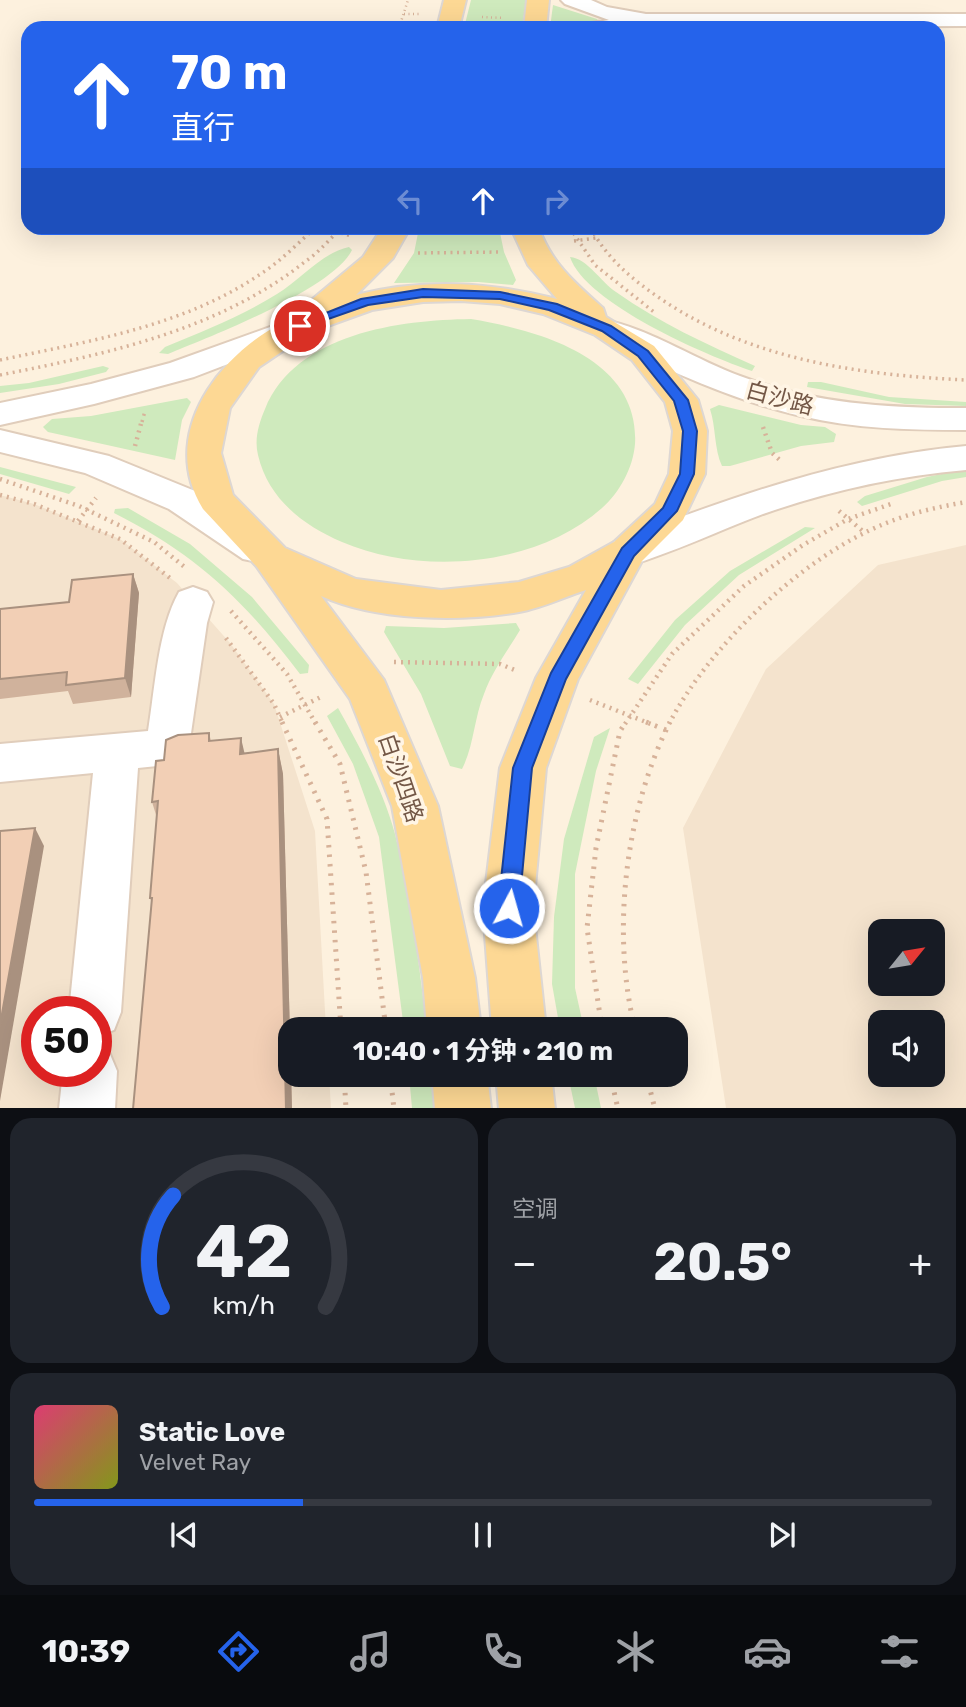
<!DOCTYPE html>
<html lang="zh">
<head>
<meta charset="utf-8">
<style>
	:root { --surface:#171b24; --page:#20242c; --text:#f1f3f6; --muted:#9ea1a6; --line:#363941; --accent:#2563eb }
	body { margin:0; font-family:Rubik,"Noto Sans SC",sans-serif; background:var(--page); color:var(--text); height:100vh; display:flex; flex-direction:column; font-size:26px; white-space:nowrap }
	* { box-sizing:border-box; margin:0 }
	p { font-size:23px; color:var(--muted) }
	.icon { flex:none; width:38px; height:38px; fill:none; stroke:currentColor; stroke-width:2; stroke-linecap:round; stroke-linejoin:round }
	.map { position:relative; height:1108px; overflow:hidden }
	.side { display:flex; flex-direction:column; gap:10px; padding:10px; background:#0d0f14; flex:1 }
	.side>* { flex:none }
	.hud { position:absolute; left:21px; top:21px; width:924px; height:214px; border-radius:21px; box-shadow:0 7px 28px #0002; background:#2563eb; color:#fff; overflow:hidden }
	.needle { width:46px; rotate:60deg }
	.buttons { position:absolute; left:868px; top:919px; display:grid; gap:14px }
	.buttons a { display:grid; place-items:center; width:77px; height:77px; border-radius:14px; background:var(--surface); box-shadow:0 7px 28px #0002; font-size:35px }
	.speed { position:absolute; left:21px; top:996px; display:flex; gap:14px; font-size:35px; font-weight:700; text-align:center }
	.speed>* { display:grid; place-content:center; width:91px; height:91px; border-radius:50%; background:var(--surface); box-shadow:0 7px 28px #0002; line-height:1 }
	.speed .limit { border:10px solid #d22; background:#fff; color:#111 }
	.pin { position:absolute; display:grid; place-items:center; width:60px; height:60px; color:#fff; margin:-30px; border:4px solid #fff; border-radius:50%; box-shadow:0 2px 7px #0007 }
	.me { position:absolute; width:77px; margin:-38px; rotate:6deg; stroke-linejoin:round; filter:drop-shadow(0 0 5px #0008) }
	.turn { display:flex; align-items:center; gap:24px; height:147px; padding:0 35px; font-size:32px }
	.turn .icon { width:91px; height:91px; stroke-width:2.5 }
	.turn b { display:block; font-size:49px; line-height:60px }
	.lanes { display:flex; align-items:center; height:66px; padding:0 35px; background:#0003; justify-content:center; gap:35px; direction:ltr }
	.lanes .off { opacity:.35 }
	.big { font-size:52px; font-weight:700; line-height:1.1 }
	.side .tile { flex:1; display:flex; flex-direction:column; justify-content:center; gap:10px; min-width:0; padding:0 24px; border-radius:21px; background:var(--page) }
	.side .dial { align-items:center; gap:0 }
	.dial svg { height:182px; overflow:visible; fill:none; stroke:var(--line); stroke-width:7; stroke-linecap:round; text-anchor:middle }
	.dial text { fill:var(--text); stroke:none }
	.song { display:flex; align-items:center; gap:21px }
	.cover { width:84px; height:84px; border-radius:10px; background:linear-gradient(135deg,hsl(340 70% 55%),hsl(70 70% 35%)) }
	.played { height:7px; border-radius:4px; background:linear-gradient(90deg,var(--accent) 30%,var(--line) 30%) }
	.keys { display:flex; justify-content:space-around; direction:ltr }
	.heat { display:flex; justify-content:space-between; align-items:center; font-size:38px; direction:ltr }
	.side .tiles { flex:1; display:grid; gap:10px; grid-template-columns:1fr 1fr }
	.tile:last-child { grid-column:span 2 }
	.trip { position:absolute; left:278px; top:1017px; width:410px; height:70px; border-radius:21px; background:var(--surface); box-shadow:0 7px 28px #0002; font-weight:700; line-height:70px; text-align:center }
	.tab-bar { display:flex; height:112px; justify-content:space-around; align-items:center; background:#090b0e; color:var(--muted) }
	.tab-bar .icon { width:49px; height:49px }
	.tab-bar .selected { color:var(--accent) }
	.tab-bar b { font-size:32px; color:var(--text) }
	.map>svg:first-child { display:block }
</style>
</head>
<body>
<div class="map">
<svg width="966" height="1109" viewBox="0 0 966 1109">
	<rect width="100%" height="100%" fill="#fdf1de"/>
	<!-- residential -->
	<g fill="#f4e3cd" fill-rule="evenodd">
		<path d="M0,495l34,9 86,35 57,44 53,60 44,61 41,127 11,198h-36v45l39,1 2,33h-331zM37,1012h59v59h-59z"/>
		<path d="M966,545v563h-240l-43,-280 83,-159 112,-104zM880,931h53v53h-53zM880,1022h53v52h-53z"/>
	</g>
	<!-- green -->
	<g fill="#cfeabd">
		<path d="M471,0h55l-4,28h-58z"/>
		<path d="M553,5l44,14 1,2 -32,7h-16z"/>
		<path d="M419,228h80l5,24 12,28 -3,5 -35,-3 -84,1 20,-30z"/>
		<path d="M349,247l3,3c-19,39 -142,87 -184,104l-9,-1 6,-6c38,-16 77,-31 112,-53 23,-14 46,-42 72,-47z"/>
		<path d="M570,257c17,1 31,25 46,35 44,31 90,52 139,74l-3,5c-45,-15 -167,-68 -182,-114z"/>
		<path d="M471,319c66,11 169,38 164,125 -2,24 -15,48 -33,64 -66,59 -181,68 -260,34 -40,-17 -74,-44 -84,-87 -4,-16 1,-32 7,-46 31,-76 135,-89 206,-90z"/>
		<path d="M103,366l6,2 -3,4 -47,12 -59,9v-7l29,-3z"/>
		<path d="M808,382h13l68,15 77,5v4l-61,-2 -98,-17z"/>
		<path d="M187,398l4,4 -9,18 -7,40 -127,-28 -5,-5 9,-8 39,-3z"/>
		<path d="M719,405l82,20 24,2 11,7 -2,8 -33,4 -71,20h-8c-8,-17 -6,-39 -12,-57z"/>
		<path d="M0,467l76,20 -7,7 -69,-20z"/>
		<path d="M966,469v8l-24,4 -80,25 -5,-4 8,-6 62,-19z"/>
		<path d="M128,508l62,36 62,53 57,68 -1,8 -8,1c-55,-73 -104,-120 -186,-161l1,-4z"/>
		<path d="M805,527l10,1 -76,47 -54,50 -47,59 -10,-5 47,-59 55,-49z"/>
		<path d="M516,623l4,7c-12,20 -28,41 -36,64 -10,24 -10,52 -22,75l-12,-3 -29,-72 -37,-62 2,-6 58,2z"/>
		<path d="M338,708c22,39 45,82 57,126 16,64 24,130 32,195h-23l-25,-192 -26,-73 -26,-48z"/>
		<path d="M610,728l-14,43 -21,103v114l9,41h-24l-8,-45 2,-67 10,-78 30,-102z"/>
		<path d="M409,1075h23l5,33h-25z"/>
		<path d="M568,1075h26l7,33h-26z"/>
	</g>
	<g fill="none" stroke-linecap="round" stroke-linejoin="round">
		<!-- minor casing -->
		<g stroke="#e0cdbb" stroke-width="4">
			<g id="minor">
				<path d="M561,0h30l16,7 39,7h320v12l-378,2 3,-5 18,-3 -44,-16z"/>
				<path d="M298,317l11,2 5,7 -5,7 -115,44 -100,27 -94,21v-22l91,-19 79,-21z"/>
				<path d="M613,322c41,10 86,39 127,54 74,28 148,32 226,32v22c-55,0 -111,-1 -165,-14 -70,-16 -135,-47 -199,-78l-5,-7 5,-7z"/>
				<path d="M0,430l109,26 86,35 76,48 5,10 -5,10 -14,3 -14,-3 -74,-50 -84,-36 -85,-21z"/>
				<path d="M966,446v24c-70,6 -137,21 -203,44 -45,17 -89,38 -135,52l-14,-4 -5,-10 5,-10c115,-44 229,-85 352,-96z"/>
				<path d="M193,587l14,5 6,10 -6,21 -18,124 -6,13 -16,5 -29,3 -17,244 -7,18 -18,7v-25h-27l24,-239 -93,9v-38l148,-13c7,-43 10,-102 31,-139z"/>
				<path d="M96,1046l13,6 8,19 -2,38h-56l4,-38h33z"/>
			</g>
		</g>
		<!-- major casing -->
		<g stroke="#ddd7d3" stroke-width="4">
			<g id="major">
				<path d="M444,0h22l-7,28h-22z"/>
				<path d="M527,0h22l-3,28h-22z"/>
				<path d="M382,228h28l-17,30 -37,37c68,-17 133,-13 201,4l-29,-34 -17,-37h28c12,35 37,56 64,80l3,9 48,29 44,54 9,31 -2,43 -22,46 -41,41 -64,118 -32,89 -13,140 13,121h-54l-9,-121 17,-140 36,-90 50,-88c-22,7 -44,18 -67,22 -59,10 -143,9 -198,-16l63,84 54,126 37,172 6,51h-54l-4,-51 -31,-172 -42,-107 -93,-132 -54,-58c-50,-81 28,-171 104,-197l-2,-3 4,-7 54,-45zM461,301l39,3 43,10 52,21 37,25 33,42 8,29 -4,43 -14,30 -41,38 -45,25 -50,15 -78,8 -85,-11 -71,-31 -52,-53 -12,-42 9,-45 29,-41 52,-35 61,-22 51,-8z"/>
				<path d="M432,1074h55l4,35h-56z"/>
				<path d="M496,1074h55l4,35h-56z"/>
			</g>
		</g>
		<!-- path-far3 -->
		<g stroke="#d7b299" stroke-width="2.5" stroke-dasharray="1 3.5" stroke-linecap="butt">
			<path d="M404,14h16"/>
			<path d="M482,17l22,1"/>
			<path d="M399,28l9,-28"/>
		</g>
		<!-- path-far2 -->
		<g stroke="#d7b299" stroke-width="3.5" stroke-dasharray="2 4.5" stroke-linecap="butt">
			<path d="M322,228l30,8"/>
			<path d="M570,228l25,37 59,47"/>
			<path d="M591,228c16,31 42,52 70,71 90,61 199,76 305,81"/>
			<path d="M574,241l22,-3"/>
			<path d="M418,253l82,-1"/>
			<path d="M0,360c90,-19 185,-34 262,-87 19,-12 36,-30 53,-45"/>
			<path d="M0,375c107,-21 219,-45 306,-114 13,-9 24,-22 35,-33"/>
			<path d="M142,422l3,-11"/>
		</g>
		<!-- path-far1 -->
		<g stroke="#d7b299" stroke-width="4.5" stroke-dasharray="2 5" stroke-linecap="butt">
			<path d="M763,427l9,26 10,9"/>
			<path d="M135,446l7,-26"/>
			<path d="M0,479l79,27 75,36 33,27"/>
			<path d="M0,495l34,9 86,35 50,39"/>
			<path d="M839,511l26,22"/>
			<path d="M78,521l18,-23"/>
			<path d="M231,611l56,63 29,50"/>
			<path d="M226,638l48,66 9,20"/>
			<path d="M394,662l106,2 17,7"/>
			<path d="M590,700l61,24"/>
			<path d="M280,717l43,-21"/>
			<path d="M625,724l47,-70 72,-68 59,-41 45,-26 43,-15"/>
			<path d="M669,724c40,-78 133,-167 215,-200 26,-11 54,-17 82,-22"/>
		</g>
		<!-- path -->
		<g stroke="#d7b299" stroke-width="5" stroke-dasharray="2.5 7" stroke-linecap="butt">
			<path d="M282,722l45,97 14,210"/>
			<path d="M315,722l25,42 26,108 20,157"/>
			<path d="M646,722l20,8"/>
			<path d="M602,1029l-15,-101 9,-80 24,-117 6,-9"/>
			<path d="M635,1029c-24,-96 -10,-218 35,-307"/>
			<path d="M344,1074l2,35"/>
			<path d="M390,1074l4,35"/>
			<path d="M610,1074l8,35"/>
			<path d="M646,1074l9,35"/>
		</g>
		<!-- minor -->
		<use href="#minor" fill="#fff" fill-rule="evenodd"/>
		<!-- major -->
		<use href="#major" fill="#fdd894" fill-rule="evenodd"/>
	</g>
	<!-- wall -->
	<g fill="#d0b29c">
		<path d="M133,574l6,19 -8,104 -58,7 -5,-13 -68,8v-90l69,-7z"/>
		<path d="M209,733l2,8 34,12 33,-4 5,25 9,335h-159l19,-206 -2,-5 7,-80 -5,-16 12,-42z"/>
	</g>
	<!-- shaded-wall -->
	<g fill="#a9917f">
		<path d="M133,574l6,19 -8,104 -6,-19z"/>
		<path d="M241,738l6,26 -7,-10z"/>
		<path d="M278,749l5,25 9,335h-6z"/>
		<path d="M35,828l9,18 -44,255v-76z"/>
	</g>
	<!-- building -->
	<g fill="#f2cfb5" stroke="#a9917f" stroke-width="2">
		<path d="M133,574l-8,104 -59,7 1,-13 -67,7v-70l69,-7 3,-22z"/>
		<path d="M209,733v8l32,-3 -1,16 38,-5 8,360h-153l19,-211h-2l8,-97 -6,1 4,-41 8,-1 2,-20 12,-5z"/>
		<path d="M35,828l-35,197v-194z"/>
	</g>
	<!-- route -->
	<path fill="#2563eb" stroke="#184099" stroke-width="2" d="M423,289l77,3 57,12 54,22 37,25 40,49 9,31 -3,43 -17,37 -43,45 -68,123 -34,89 -13,140 -3,6 -7,3 -8,-3 -3,-6 15,-140 38,-95 71,-125 41,-40 17,-34 3,-43 -9,-30 -36,-45 -36,-25 -53,-21 -49,-11 -77,-2 -55,8 -68,24 -7,-3 68,-27z"/>
	<g text-anchor="middle" stroke-width="7" stroke-linejoin="round" paint-order="stroke">
		<!-- street labels -->
		<g font-size="23" fill="#735746" stroke="#fff5e5">
			<text transform="translate(780 398) rotate(15)" y="8">白沙路</text>
			<text transform="translate(401 778) rotate(71)" y="8">白沙四路</text>
		</g>
	</g>
</svg>
<div class="buttons">
<a><svg class="needle" viewBox="-14 -14 28 28"><path d="M0-13l5 13h-10z" fill="#e53935"/><path d="M0 13l5-13h-10z" fill="#9ea1a6"/></svg></a>
<a><svg class="icon" aria-label="sound" viewBox="0 0 24 24"><path d="M4 9h4l5-4v14l-5-4H4zM17 9q2 3 0 6"/></svg></a>
</div>
<div class="speed"><div class="limit">50</div></div>
<div class="pin" style="left:300px;top:326px;background:#d93025"><svg class="icon" aria-label="arrive" viewBox="0 0 24 24"><path d="M6 21V4h12l-3 4 3 4H6"/></svg></div>
<svg class="me" style="left:509px;top:908px" viewBox="-20 -20 40 40"><circle r="17" fill="#2563eb" stroke="#fff" stroke-width="3"/><path d="M0-11L8 9 0 5-8 9z" fill="#fff"/></svg>
<div class="trip">10:40 · 1 分钟 · 210 m</div>
<div class="hud">
<div class="turn"><svg class="icon" aria-label="ahead" viewBox="0 0 24 24"><path d="M12 20V5M6 11l6-6 6 6"/></svg><div><b>70 m</b>直行</div></div>
<div class="lanes"><svg class="icon off" aria-label="left" viewBox="0 0 24 24"><path d="M17 20v-9H6M10 6l-5 5 5 5"/></svg><svg class="icon" aria-label="ahead" viewBox="0 0 24 24"><path d="M12 20V5M6 11l6-6 6 6"/></svg><svg class="icon off" aria-label="right" viewBox="0 0 24 24"><path d="M7 20v-9h11M14 6l5 5-5 5"/></svg></div>
</div>
</div>
<section class="side">
<div class="tiles">
<div class="tile dial"><svg viewBox="0 0 100 80">
<path d="M14 69A42 42 0 1 1 86 69"/>
<path d="M14 69A42 42 0 0 1 19 20" stroke="#2563eb"/>
<text x="50" y="56" font-size="32" font-weight="700">42</text>
<text x="50" y="72" font-size="11">km/h</text>
</svg></div>
<div class="tile"><p>空调</p>
<div class="heat"><a>−</a><b class="big">20.5°</b><a>+</a></div>
</div>
<div class="tile">
<div class="song"><i class="cover"></i><div><b>Static Love</b><p>Velvet Ray</p></div></div>
<div class="played"></div>
<div class="keys"><svg class="icon" aria-label="previous" viewBox="0 0 24 24"><path d="M18 5L8 12l10 7zM5 5v14"/></svg><svg class="icon" aria-label="pause" viewBox="0 0 24 24"><path d="M8 5v14M16 5v14"/></svg><svg class="icon" aria-label="next" viewBox="0 0 24 24"><path d="M6 5l10 7-10 7zM19 5v14"/></svg></div>
</div>
</div>
</section>
<nav class="tab-bar">
<b>10:39</b>
<svg class="icon selected" aria-label="directions" viewBox="0 0 24 24"><path d="M12 3l9 9-9 9-9-9zM9 14v-3h6M13 9l2 2-2 2"/></svg>
<svg class="icon" aria-label="music" viewBox="0 0 24 24"><path d="M9 18V5l10-2v13"/><circle cx="6" cy="18" r="3"/><circle cx="16" cy="16" r="3"/></svg>
<svg class="icon" aria-label="phone" viewBox="0 0 24 24"><path d="M5 4h4l2 5-3 2q2 4 5 5l2-3 5 2v4C11 20 4 13 5 4z"/></svg>
<svg class="icon" aria-label="climate" viewBox="0 0 24 24"><path d="M12 3v18M4 7l16 10M4 17L20 7"/></svg>
<svg class="icon" aria-label="car" viewBox="0 0 24 24"><path d="M5 17H2v-5l4-1 3-4h7l3 4 3 1v5h-3M9 17h6M6 11h13"/><circle cx="7" cy="17" r="2"/><circle cx="17" cy="17" r="2"/></svg>
<svg class="icon" aria-label="filters" viewBox="0 0 24 24"><path d="M4 7h16M4 17h16"/><circle cx="9" cy="7" r="2"/><circle cx="15" cy="17" r="2"/></svg>
</nav>
</body>
</html>
